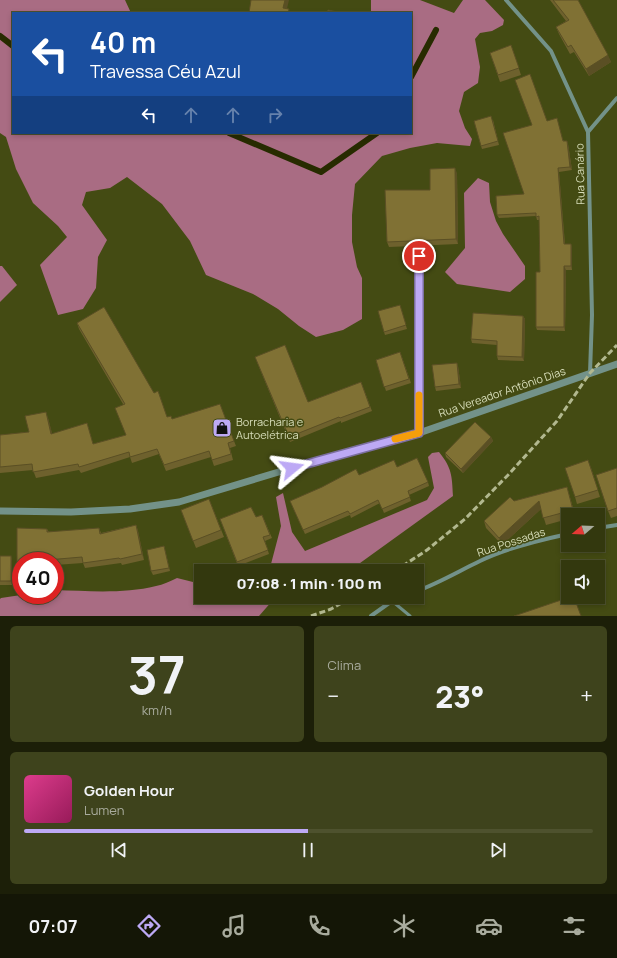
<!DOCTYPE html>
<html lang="pt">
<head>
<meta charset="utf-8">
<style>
	:root { --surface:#33380e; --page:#3e431c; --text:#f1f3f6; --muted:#a9ac9e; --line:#4e522e; --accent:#bda9f5 }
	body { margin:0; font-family:Manrope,sans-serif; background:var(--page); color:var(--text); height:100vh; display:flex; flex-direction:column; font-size:15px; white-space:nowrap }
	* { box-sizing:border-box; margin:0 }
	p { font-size:13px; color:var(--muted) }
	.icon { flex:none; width:22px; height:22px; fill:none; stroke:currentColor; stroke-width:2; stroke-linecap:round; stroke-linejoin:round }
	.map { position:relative; height:616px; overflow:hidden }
	.panel { display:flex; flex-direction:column; gap:10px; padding:10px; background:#1c1f08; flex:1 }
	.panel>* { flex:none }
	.guide { position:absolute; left:12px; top:12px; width:400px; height:122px; border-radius:0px; box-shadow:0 2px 6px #0003,0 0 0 1px var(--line); background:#1a4fa0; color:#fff; overflow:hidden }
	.needle { width:26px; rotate:251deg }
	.fabs { position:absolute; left:561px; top:508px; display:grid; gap:8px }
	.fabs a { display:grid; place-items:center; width:44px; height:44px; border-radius:0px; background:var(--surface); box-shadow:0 2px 6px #0003,0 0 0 1px var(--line); font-size:20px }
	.speed { position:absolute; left:12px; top:552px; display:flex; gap:8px; font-size:20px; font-weight:700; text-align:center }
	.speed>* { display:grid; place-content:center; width:52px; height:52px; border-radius:50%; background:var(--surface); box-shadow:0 2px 6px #0003,0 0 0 1px var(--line); line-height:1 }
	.speed .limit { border:6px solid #d22; background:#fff; color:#111 }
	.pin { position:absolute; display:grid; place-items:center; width:34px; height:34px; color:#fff; margin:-17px; border:2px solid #fff; border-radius:50%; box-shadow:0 1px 4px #0007 }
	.me { position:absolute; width:44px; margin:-22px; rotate:74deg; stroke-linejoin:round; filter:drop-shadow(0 0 3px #0008) }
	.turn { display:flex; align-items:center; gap:14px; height:84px; padding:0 12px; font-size:18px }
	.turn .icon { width:52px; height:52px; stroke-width:2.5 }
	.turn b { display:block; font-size:28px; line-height:34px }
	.lanes { display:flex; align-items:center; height:38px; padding:0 12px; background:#0003; justify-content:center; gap:20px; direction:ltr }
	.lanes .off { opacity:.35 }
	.big { font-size:30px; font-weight:800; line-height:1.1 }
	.panel .widget { flex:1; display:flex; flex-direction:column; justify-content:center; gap:6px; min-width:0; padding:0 14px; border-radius:6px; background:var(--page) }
	.panel .dial { align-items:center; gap:0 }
	.dial b { font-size:52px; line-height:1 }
	.song { display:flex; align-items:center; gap:12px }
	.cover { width:48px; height:48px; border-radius:6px; background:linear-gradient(135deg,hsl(330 70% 55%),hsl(330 70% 35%)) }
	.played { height:4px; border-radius:2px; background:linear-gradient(90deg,var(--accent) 50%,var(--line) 50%) }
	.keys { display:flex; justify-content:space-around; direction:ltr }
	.heat { display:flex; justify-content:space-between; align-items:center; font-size:22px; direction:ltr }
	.panel .tiles { flex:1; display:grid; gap:10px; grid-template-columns:1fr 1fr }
	.widget:last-child { grid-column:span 2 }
	.trip { position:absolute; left:194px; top:564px; width:230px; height:40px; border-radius:0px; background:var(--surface); box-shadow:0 2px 6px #0003,0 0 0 1px var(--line); font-weight:800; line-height:40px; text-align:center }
	.tabs { display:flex; height:64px; justify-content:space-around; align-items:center; background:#141606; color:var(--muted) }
	.tabs .icon { width:28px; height:28px }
	.tabs .current { color:var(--accent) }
	.tabs b { font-size:18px; color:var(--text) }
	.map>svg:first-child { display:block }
</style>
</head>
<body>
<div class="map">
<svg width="617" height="616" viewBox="0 0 617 616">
	<rect width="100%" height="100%" fill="#444b13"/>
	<!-- forest -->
	<g fill="#a96c83">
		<path d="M0,0h125l6,13h-118v120h398v-120h-40v-13h49l34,13 9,-13h22l19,20 -1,5 -11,6 -12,2 -5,6 5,28 -2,16 -14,9 -5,19 6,17 7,11 -2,7 -33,-3 -27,5 -28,8 -27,28 -3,31v27l5,25 5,11v41l-19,11 -27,7 -17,-11 -21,-17 -25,-15 -47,-19 -16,-34 -28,-37 -35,-27 -17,11 -24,4 -4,13 25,35 -9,17 -2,31 -13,21 -25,6 -18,-50 27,-28 -9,-11 -25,-23 -17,-34 -10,-32 -6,-4z"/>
		<path d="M478,178l11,5 1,19 6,19 7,13 22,32v13l-15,13 -53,-8 -12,-12 20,-24 -1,-55z"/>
		<path d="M0,266h2l15,19 -17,17z"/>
		<path d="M439,452c13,16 13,24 14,44l-104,75h-96l18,-7 10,-38 -5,-29 7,-4 9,39 13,19 122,-51 7,-12 -6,-31 4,-4z"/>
		<path d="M177,578l24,6v13h81l-9,3 -14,16h-259v-17l1,-1 20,-3h34v-5c33,1 69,4 101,-4 7,-1 14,-5 21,-8z"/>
	</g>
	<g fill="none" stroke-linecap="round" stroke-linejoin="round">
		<!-- stream -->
		<g stroke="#272b00" stroke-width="6">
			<path d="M0,36l13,10"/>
			<path d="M411,77l25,-47"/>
			<path d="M229,133l92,39 56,-39"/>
		</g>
		<!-- service -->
		<path stroke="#739289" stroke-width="3" d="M392,601l18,15"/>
		<!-- minor -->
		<g stroke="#739289" stroke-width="4">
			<path d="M506,0l45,51 37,81 4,183 -2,58"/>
			<path d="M588,132l29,-34"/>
			<path d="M419,256v177"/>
			<path d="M598,528l19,-3"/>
			<path d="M417,591c22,-8 42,-20 63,-30 26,-13 60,-21 88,-27"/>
			<path d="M371,616l21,-15 9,-4"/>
		</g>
		<!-- tertiary -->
		<path stroke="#739289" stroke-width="7" d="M0,511l71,1 59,-3 49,-7 113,-34 127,-35 198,-69"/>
		<!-- rail -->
		<g stroke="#b2b88f" stroke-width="3" stroke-dasharray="6 3" stroke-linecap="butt">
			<path d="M395,571l32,-21 38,-31 44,-45 48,-53 33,-48 27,-28"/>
			<path d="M311,616l20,-7 21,-12"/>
		</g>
	</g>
	<!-- wall -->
	<g fill="#6e612d">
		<path d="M550,0h28l33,62 -22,14 -15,-24 -4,2 -11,-20 -3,-7 10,-6z"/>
		<path d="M511,45l10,30 -21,7 -10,-29z"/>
		<path d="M493,120l6,25 -17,4 -1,-3z"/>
		<path d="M547,121l17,20 4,3 4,26 -13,2 6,72h6l1,4v22h-6l-1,61 -28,-1 -1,-3 4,-55 -1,-52h-2l-1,-4 -37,2 -2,-3 27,-21z"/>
		<path d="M457,173l1,71 -69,3 -2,-5 43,-52z"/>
		<path d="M401,309l6,20 -22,6 -1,-3z"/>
		<path d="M523,316l2,3 -1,42 -26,-1 -1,-4v-11l-25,-2 -1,-4z"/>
		<path d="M77,323l90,94 67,24 2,5 -6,2 3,12 -19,6 -3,-9 -45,14 -7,-17 -27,9 -2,-6 -49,16 -2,-3 -43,8 -3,-8 -33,3v-38l29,-3 19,-14 4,16 35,-11 6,21 33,-9 -3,-31 -44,-75z"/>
		<path d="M400,352l11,31 -25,8 -10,-31z"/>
		<path d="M257,362l51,40 53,-20 11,29 -31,12v-2l-51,21z"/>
		<path d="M458,366l3,22 -25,3 -1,-4z"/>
		<path d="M491,437l2,4 -30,32 -17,-16 -1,-4z"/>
		<path d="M397,467l31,15 1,4 -20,9 2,6 -27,12 -4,-10 -29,15 -1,-3 -45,19 -15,-33 69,-26z"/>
		<path d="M591,468l9,29 -23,7 -2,-7z"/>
		<path d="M617,468v48l-6,2 -3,-7z"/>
		<path d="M567,487l8,28h-7v4l-22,6 -5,-16 -39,36 -16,-17 -2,-7 30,-20z"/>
		<path d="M209,499l15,38 -28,11 -15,-38z"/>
		<path d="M262,515l10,23 -7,3 4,13 -31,12 -18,-47 36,-2z"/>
		<path d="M136,525l2,6 6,29 -22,5 -1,-2 -36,5 -2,-5 -28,2v-4h-34v12h-2l-2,-6v-39l30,1 2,3 50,-4 2,5z"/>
		<path d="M164,546l6,25 -17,4 -2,-4z"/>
		<path d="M0,556h11l1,4v25h-12z"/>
	</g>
	<!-- shaded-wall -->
	<g fill="#5a4f24">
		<path d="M285,0h4l-3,13 -3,-5z"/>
		<path d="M608,55l3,7 -22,14 -3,-7z"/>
		<path d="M567,141l1,3 4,26 -2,-3z"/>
		<path d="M455,168l2,5 1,71 -2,-5z"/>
		<path d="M558,168l1,4 6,76 -1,-4z"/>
		<path d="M571,244l1,4v22l-1,-4z"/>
		<path d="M564,266l2,4 -1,61 -1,-4z"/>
		<path d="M523,316l2,3 -1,42 -2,-4z"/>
		<path d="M457,363l1,3 3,22 -2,-4z"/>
		<path d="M46,412l2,6 6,22 -3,-6z"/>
		<path d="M491,437l2,4 -30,32 -2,-4z"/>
		<path d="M567,487l8,28 -2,-5z"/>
		<path d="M539,501l2,8 -39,36 -3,-7z"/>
		<path d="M136,525l2,6 6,29 -2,-6z"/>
		<path d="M11,556l1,4v25l-1,-4z"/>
	</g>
	<!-- building -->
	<g fill="#807134" stroke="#5a4f24">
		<path d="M251,0h34l-2,8 6,1 -1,4h-39z"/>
		<path d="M553,0h25l30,55 -22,14 -15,-24 -3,2 -12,-20 13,-7z"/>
		<path d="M328,10l14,3h-15z"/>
		<path d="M511,45l8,23 -21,7 -8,-22z"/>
		<path d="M530,74l17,47 10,-3 6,23h4l3,26 -12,1 6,76h7v22h-7v61h-28v-55h4l-1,-56 -3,1v-4l-39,2 -1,-19 28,-2 -21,-61 29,-8 -17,-45z"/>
		<path d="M491,116l7,25 -17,5 -7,-25z"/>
		<path d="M455,168l1,71 -69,3 -2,-52h45v-21z"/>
		<path d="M400,305l6,20 -22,7 -6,-21z"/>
		<path d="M104,307l50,86 4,-2 9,26 4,-1 1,3 48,-15 14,37 -6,2 3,11 -19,6 -3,-9 -45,14 -7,-16 -27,8 -1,-5 -50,15 -1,-3 -45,8 -1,-8 -32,3v-32l29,-3 -4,-16 21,-4 5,22 36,-11 6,21 33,-9 -11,-27 10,-4 -48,-81z"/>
		<path d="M473,313l50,3 -1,41 -25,-1v-15l-26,-2z"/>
		<path d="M285,345l23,57 53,-20 9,25 -30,11 -1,-1 -50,20 -34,-80z"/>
		<path d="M400,352l9,27 -25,8 -8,-27z"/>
		<path d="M457,363l2,21 -24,3 -3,-22z"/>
		<path d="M475,422l16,15 -30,32 -16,-16z"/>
		<path d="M417,458l11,24 -20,9 2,6 -28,12 -4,-9 -28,14 -2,-3 -45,19 -13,-29 32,-14 34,-18 3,6 35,-15 3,7z"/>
		<path d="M588,460l10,30 -23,7 -10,-29z"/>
		<path d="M617,468v40l-9,3 -12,-36z"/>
		<path d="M567,487l6,23 -30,8 -4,-17 -40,37 -15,-17 26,-24 4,4z"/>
		<path d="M209,499l12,31 -28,11 -12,-31z"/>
		<path d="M251,507l5,10 6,-2 8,20 -7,2 5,13 -31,12 -17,-43z"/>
		<path d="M136,525l6,29 -22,5 -1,-1 -36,5 -1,-6 -35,3v1h-26v7l-4,-1v-39l30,1v3l52,-4 1,6z"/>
		<path d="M164,546l5,22 -18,3 -4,-21z"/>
		<rect x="0" y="556" width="11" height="25"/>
		<path d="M570,597h4l7,19h-67z"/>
	</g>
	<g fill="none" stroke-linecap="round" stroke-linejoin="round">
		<!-- route casing -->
		<g stroke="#7b6e9f" stroke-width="10">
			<path id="route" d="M292,468l127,-35v-177"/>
		</g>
		<!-- route -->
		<use href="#route" stroke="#bda9f5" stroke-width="7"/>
		<!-- slow -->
		<path stroke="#f59e0b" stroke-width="7" d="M395,439l24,-6v-38"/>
	</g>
	<!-- icons -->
	<defs>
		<g id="shop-square" transform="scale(1)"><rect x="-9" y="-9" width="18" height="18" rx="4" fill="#bda9f5" stroke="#444b13"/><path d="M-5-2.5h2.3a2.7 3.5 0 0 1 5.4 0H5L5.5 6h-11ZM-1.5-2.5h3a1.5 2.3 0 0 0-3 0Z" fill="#111"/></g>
	</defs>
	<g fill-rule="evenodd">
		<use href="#shop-square" x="222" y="428"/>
	</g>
	<g text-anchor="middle" stroke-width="3" stroke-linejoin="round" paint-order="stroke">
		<!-- street labels -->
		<g font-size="11" fill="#d7ddb9" stroke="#444b13">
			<text transform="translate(580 174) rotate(-91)" y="4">Rua Canário</text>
			<text transform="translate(502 392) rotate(-19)" y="4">Rua Vereador Antônio Dias</text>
			<text transform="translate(511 542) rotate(-18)" y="4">Rua Possadas</text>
		</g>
		<!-- poi labels -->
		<g font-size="11" fill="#d7ddb9" stroke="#444b13" text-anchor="start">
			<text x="236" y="426">Borracharia e<tspan x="236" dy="13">Autoelétrica</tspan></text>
		</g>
	</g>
</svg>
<div class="fabs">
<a><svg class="needle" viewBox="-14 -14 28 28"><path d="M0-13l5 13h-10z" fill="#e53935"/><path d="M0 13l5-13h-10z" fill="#a9ac9e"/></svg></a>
<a><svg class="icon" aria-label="sound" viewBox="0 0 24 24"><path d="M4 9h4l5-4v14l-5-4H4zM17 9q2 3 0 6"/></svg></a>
</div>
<div class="speed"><div class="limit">40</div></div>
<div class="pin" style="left:419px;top:256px;background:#d93025"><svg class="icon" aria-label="arrive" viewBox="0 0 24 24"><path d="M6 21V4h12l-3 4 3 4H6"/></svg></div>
<svg class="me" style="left:292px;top:468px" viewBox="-20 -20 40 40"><path d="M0-17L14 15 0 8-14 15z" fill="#bda9f5" stroke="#fff" stroke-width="4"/></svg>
<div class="trip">07:08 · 1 min · 100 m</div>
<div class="guide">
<div class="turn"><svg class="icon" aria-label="left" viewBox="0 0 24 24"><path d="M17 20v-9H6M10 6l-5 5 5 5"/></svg><div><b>40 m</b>Travessa Céu Azul</div></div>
<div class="lanes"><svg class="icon" aria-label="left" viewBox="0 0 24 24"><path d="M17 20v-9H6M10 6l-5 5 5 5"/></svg><svg class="icon off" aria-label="ahead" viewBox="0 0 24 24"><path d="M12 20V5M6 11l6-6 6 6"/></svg><svg class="icon off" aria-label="ahead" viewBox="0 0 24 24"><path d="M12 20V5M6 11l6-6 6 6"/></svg><svg class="icon off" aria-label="right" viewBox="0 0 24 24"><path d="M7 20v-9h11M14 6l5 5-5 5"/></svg></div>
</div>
</div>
<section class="panel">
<div class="tiles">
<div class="widget dial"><b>37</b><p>km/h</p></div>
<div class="widget"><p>Clima</p>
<div class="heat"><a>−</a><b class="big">23°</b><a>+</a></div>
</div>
<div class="widget">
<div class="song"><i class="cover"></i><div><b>Golden Hour</b><p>Lumen</p></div></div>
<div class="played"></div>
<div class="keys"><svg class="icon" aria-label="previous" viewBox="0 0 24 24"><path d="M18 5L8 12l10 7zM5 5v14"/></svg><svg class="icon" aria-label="pause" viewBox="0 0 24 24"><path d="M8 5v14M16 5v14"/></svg><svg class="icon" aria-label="next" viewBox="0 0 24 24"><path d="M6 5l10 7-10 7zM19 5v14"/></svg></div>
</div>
</div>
</section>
<nav class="tabs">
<b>07:07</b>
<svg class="icon current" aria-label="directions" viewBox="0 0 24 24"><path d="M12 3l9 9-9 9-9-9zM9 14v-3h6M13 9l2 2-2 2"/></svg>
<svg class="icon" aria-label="music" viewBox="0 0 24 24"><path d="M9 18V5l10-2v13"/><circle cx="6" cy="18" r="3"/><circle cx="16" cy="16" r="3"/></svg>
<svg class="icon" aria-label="phone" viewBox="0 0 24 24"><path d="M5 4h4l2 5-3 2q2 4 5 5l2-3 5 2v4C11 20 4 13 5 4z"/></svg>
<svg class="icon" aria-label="climate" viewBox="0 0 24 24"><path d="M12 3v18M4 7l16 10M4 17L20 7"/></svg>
<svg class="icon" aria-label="car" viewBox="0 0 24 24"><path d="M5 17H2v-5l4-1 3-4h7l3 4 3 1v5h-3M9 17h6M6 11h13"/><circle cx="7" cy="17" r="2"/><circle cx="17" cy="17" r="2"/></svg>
<svg class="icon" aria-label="filters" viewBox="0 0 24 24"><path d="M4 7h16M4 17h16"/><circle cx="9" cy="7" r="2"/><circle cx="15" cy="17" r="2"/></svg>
</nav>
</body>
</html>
